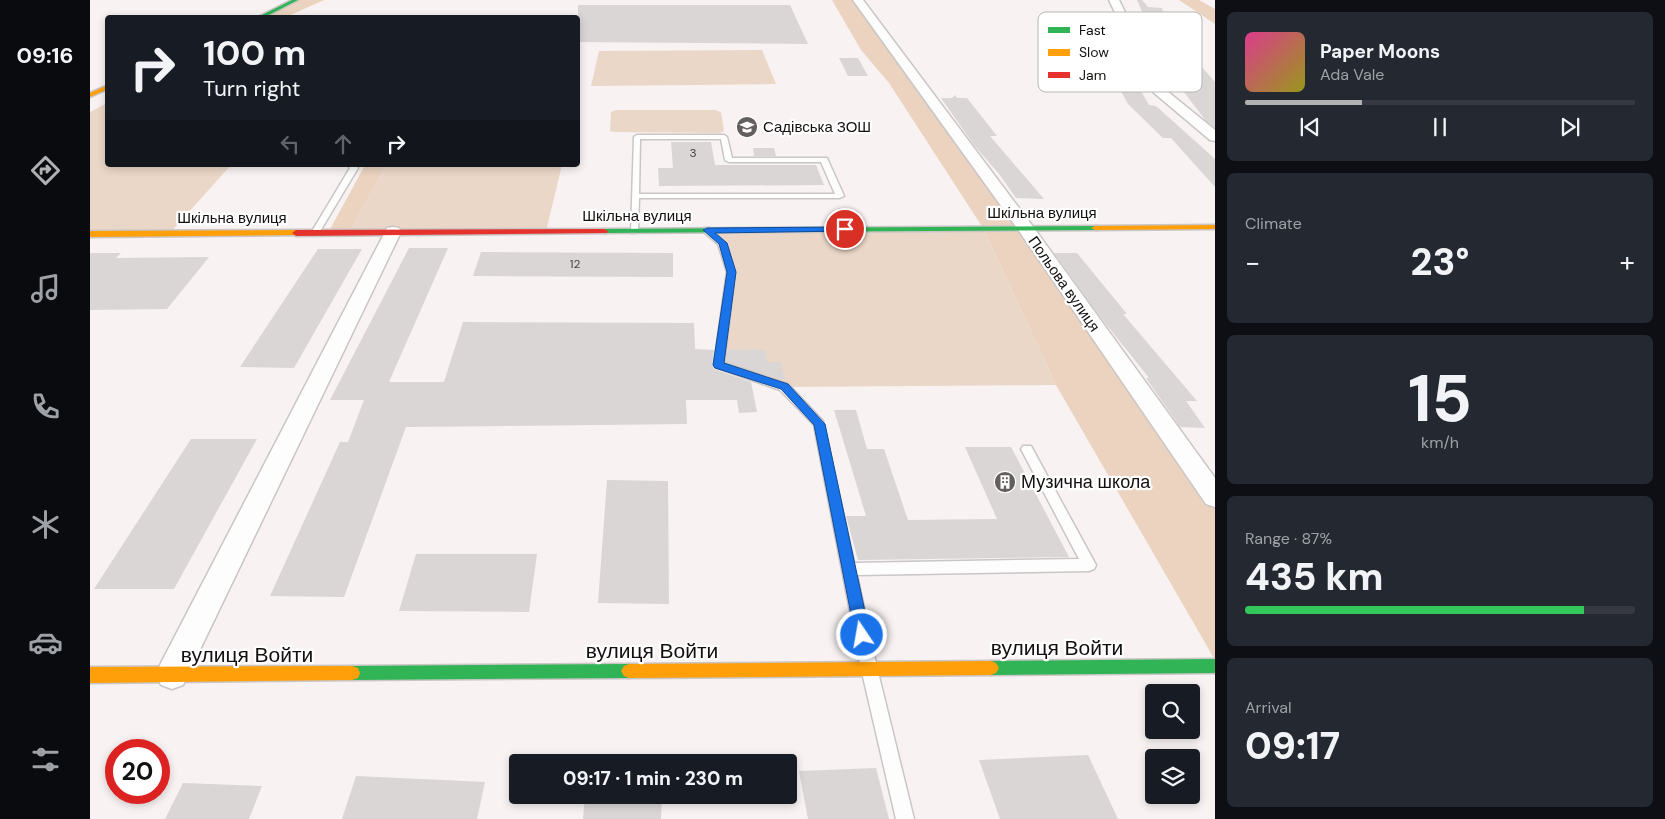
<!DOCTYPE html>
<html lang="en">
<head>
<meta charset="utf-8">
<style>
	:root { --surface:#171b24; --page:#242831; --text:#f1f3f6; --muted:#9ea1a6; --line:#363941; --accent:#b1b0b2 }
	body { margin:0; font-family:"DM Sans",sans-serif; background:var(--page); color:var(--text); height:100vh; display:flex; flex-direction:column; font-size:19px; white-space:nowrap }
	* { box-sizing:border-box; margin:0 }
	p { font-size:16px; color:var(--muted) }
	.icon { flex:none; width:28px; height:28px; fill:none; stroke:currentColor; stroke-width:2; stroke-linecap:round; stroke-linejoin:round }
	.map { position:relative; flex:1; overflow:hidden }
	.side { display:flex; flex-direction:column; gap:12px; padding:12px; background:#0d0f14; width:450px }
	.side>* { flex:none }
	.hud { position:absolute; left:15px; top:15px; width:475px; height:152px; border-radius:5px; box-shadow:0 2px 8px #0003; background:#171b24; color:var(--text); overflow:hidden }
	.fabs { position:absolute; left:1055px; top:684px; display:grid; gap:10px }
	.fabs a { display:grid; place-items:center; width:55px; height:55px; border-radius:5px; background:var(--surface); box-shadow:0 2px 8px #0003; font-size:25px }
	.speed { position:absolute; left:15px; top:739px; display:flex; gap:10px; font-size:25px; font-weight:700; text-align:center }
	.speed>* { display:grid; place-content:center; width:65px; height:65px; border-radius:50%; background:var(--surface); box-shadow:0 2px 8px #0003; line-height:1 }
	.speed .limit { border:8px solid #d22; background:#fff; color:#111 }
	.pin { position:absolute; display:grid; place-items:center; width:42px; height:42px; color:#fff; margin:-21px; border:2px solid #fff; border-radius:50%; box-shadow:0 1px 5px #0007 }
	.me { position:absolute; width:55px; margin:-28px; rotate:348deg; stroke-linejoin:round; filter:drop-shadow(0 0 4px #0008) }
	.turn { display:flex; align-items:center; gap:18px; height:105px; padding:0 15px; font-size:22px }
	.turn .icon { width:65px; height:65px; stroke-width:2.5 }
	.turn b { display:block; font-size:35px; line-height:42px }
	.lanes { display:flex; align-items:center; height:48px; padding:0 15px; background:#0003; justify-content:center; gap:25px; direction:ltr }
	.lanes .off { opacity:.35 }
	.big { font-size:38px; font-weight:800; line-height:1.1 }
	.side .tile { flex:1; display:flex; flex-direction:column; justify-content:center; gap:8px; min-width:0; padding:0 18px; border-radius:8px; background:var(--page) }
	.side .dial { align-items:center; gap:0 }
	.dial b { font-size:65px; line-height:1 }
	.song { display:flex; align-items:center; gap:15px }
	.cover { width:60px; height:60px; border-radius:8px; background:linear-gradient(135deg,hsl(330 70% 55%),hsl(60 70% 35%)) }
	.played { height:5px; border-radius:2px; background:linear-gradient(90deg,var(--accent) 30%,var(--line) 30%) }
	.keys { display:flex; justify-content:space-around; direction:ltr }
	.heat { display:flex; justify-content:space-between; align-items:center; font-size:28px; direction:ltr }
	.charge { height:8px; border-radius:4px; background:linear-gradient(90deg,#34c759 87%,var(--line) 0) }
	.trip { position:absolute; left:419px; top:754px; width:288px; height:50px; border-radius:5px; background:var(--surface); box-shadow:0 2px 8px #0003; font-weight:800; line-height:50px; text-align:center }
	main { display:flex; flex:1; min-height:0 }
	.tabs { display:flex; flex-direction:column; width:90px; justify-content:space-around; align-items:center; background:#090b0e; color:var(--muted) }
	.tabs .icon { width:35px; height:35px }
	.tabs .selected { color:var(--accent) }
	.tabs b { font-size:22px; color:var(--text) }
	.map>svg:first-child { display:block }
</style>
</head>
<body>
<main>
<nav class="tabs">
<b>09:16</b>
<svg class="icon selected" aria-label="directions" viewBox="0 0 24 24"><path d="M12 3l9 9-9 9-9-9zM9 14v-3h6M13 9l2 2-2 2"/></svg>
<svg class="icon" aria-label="music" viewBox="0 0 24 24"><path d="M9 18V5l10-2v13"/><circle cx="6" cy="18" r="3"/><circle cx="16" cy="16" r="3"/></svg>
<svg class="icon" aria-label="phone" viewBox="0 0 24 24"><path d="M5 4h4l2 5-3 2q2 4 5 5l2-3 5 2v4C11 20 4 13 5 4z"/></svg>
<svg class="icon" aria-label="climate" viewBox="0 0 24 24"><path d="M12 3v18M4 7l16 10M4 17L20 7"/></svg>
<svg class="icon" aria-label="car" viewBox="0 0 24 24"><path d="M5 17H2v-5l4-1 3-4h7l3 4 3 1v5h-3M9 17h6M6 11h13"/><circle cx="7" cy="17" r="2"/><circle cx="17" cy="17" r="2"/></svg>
<svg class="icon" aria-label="filters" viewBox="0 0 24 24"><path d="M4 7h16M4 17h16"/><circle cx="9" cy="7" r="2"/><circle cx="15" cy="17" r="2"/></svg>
</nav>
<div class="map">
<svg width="1125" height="819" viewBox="0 0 1125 819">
	<rect width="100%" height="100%" fill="#f8f2f2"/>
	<!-- green -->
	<g fill="#ebd7c7">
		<path d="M672,50l14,34 -185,2 8,-35z"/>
		<path d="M17,103l1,62h123l-62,69h-79v-122z"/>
		<path d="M526,110h99l6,2 3,19 -4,2 -105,-1 -5,-1 1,-19z"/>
		<path d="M296,165h176l-16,66 -197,2z"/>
		<path d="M893,228l73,157 -272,2 -65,-22 12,-93 -9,-29 -15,-13z"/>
	</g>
	<!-- forest -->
	<g fill="#ebd3c0">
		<path d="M206,0h28l-38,17 -28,1z"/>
		<path d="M742,0h26l357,499v161l-159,-275 -73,-157 -94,-145 -28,-33z"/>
		<path d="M1089,0h20l16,9v15z"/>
		<path d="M275,165h21l-37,68h-21z"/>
	</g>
	<!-- building -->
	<g fill="#dad6d5">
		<path d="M1047,0h5l6,7 14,1 1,4h4l11,20 -8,-1 45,51v46l-9,-7 -51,-67 6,1z"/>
		<path d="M488,5h212l18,39 -230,-2z"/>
		<path d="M1022,41l37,64 7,1 59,53v28l-44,-49h-8l-35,-34 -30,-55z"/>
		<path d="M749,58h19l10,18h-20z"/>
		<path d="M865,95l2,3h10l30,38h-7l54,63 -28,-1 -17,-24 -25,-29 -33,-47h11z"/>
		<path d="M581,142h40l4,23h101l8,20 -165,1 -1,-18h15z"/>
		<path d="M663,148h21l2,8h-22z"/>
		<path d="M319,248h39l-59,134h55l19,-60 231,1 1,26 19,1 -2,15 2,4 37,13 6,30 -18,1 -2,-13h-51l1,24 -281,3 -62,170 -74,-1 70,-154h8l16,-42h-34z"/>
		<path d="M228,249h44l-68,119 -54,-1z"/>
		<path d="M391,252l192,1v24l-200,-1z"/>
		<path d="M0,253h31l-5,5 93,-1 -42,52 -77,1z"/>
		<path d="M964,253h23l50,61h-4l74,87h-11l19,27 -25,-1 -34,-49h3l-51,-64z"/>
		<path d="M675,349l2,13h14l4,17h-6l-53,-17 2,-12z"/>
		<path d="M744,410h22l11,39h17l24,71 89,-1 -32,-72h46l58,110 -211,3 -12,-44h20z"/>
		<path d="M101,439h66l-83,150h-80z"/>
		<path d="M517,480l61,1 1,123 -71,-1z"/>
		<path d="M326,554h121l-8,58 -130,-1z"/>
		<path d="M998,755l30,64h-118l-21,-59z"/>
		<path d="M786,768l13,51h-81l-9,-48z"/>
		<path d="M266,776l129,6 -8,37h-135z"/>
		<path d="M93,783l79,3 -13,33h-84z"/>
		<path d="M495,795h77l-1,24h-78z"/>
	</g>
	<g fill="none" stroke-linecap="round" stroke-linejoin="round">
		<!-- lane casing -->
		<g stroke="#cac6c6" stroke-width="3">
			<g id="lane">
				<path d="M547,135h87l3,2 5,21h95l17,38 -4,2h-201l-1,33 -4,2h-3l3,-96zM550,139h81l4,21 4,2h92l14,32h-196z"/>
				<path d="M257,165h8l3,3 -39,65 -1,2h-6l-1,-2 39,-65z"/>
				<path d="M614,228h6l16,15 9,29 -11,91 64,21 35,37 31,142 225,-4 -58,-110 2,-3h8l65,119 -2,4 -5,2 -232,4 20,93 37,151h-18l-35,-151 -47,-243 -34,-35 -65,-23 -1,-2 13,-93 -9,-28 -14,-12z"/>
			</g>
		</g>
		<!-- street casing -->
		<g stroke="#cac6c6" stroke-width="3">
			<g id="street">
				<path d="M763,0h10l168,224 184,254v29l-9,-3 -187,-273z"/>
				<path d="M1019,0h10l43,87 53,43v11l-5,-1 -57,-48z"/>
				<path d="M303,227l6,1 2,4 -218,453 -11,4 -11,-4 -5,-11 5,-11 224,-431 2,-4z"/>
			</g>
		</g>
		<!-- fast casing -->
		<g stroke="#cac6c6" stroke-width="3">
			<g id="fast">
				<path d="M202,0h6l-35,18h-7z"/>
				<path d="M1005,226h3v4l-494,3 -4,-2 4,-2z"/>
				<path d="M1125,659v14l-224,2 -5,-2 -3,-5 3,-5 5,-2z"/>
				<path d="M539,664l5,2 3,5 -3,5 -5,2 -277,2 -6,-2 -2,-5 2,-5 6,-2z"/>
			</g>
		</g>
		<!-- slow casing -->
		<g stroke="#cac6c6" stroke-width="3">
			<g id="slow">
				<path d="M18,85v4l-18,8v-4z"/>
				<path d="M1125,225v4l-120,1 -4,-2 4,-2z"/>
				<path d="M206,230l4,3 -1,2 -209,2v-6z"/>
				<path d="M901,661l5,2 3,5 -3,5 -5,2 -362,3 -5,-2 -3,-5 3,-5 5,-2z"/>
				<path d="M262,666l6,2 2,5 -2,5 -6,2 -262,3v-16z"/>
			</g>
		</g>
		<!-- jam casing -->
		<g stroke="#cac6c6" stroke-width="3">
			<path id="jam" d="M514,229l4,2 -1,2 -311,3 -4,-3 4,-3z"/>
		</g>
		<!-- lane -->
		<use href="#lane" fill="#fefdfd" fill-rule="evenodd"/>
		<!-- street -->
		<use href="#street" fill="#fefdfd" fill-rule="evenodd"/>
		<!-- fast -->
		<use href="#fast" fill="#30b455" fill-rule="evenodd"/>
		<!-- slow -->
		<use href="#slow" fill="#ff9f0a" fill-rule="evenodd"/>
		<!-- jam -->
		<use href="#jam" fill="#e5322d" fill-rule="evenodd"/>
	</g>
	<!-- route -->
	<path fill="#1a73e8" stroke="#114b97" d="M755,227h3v4l-133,2 12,10 9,29 -12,91 64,21 37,40 45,211 -2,5 -6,2 -5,-2 -2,-5 -41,-210 -33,-36 -66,-21 -2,-3 14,-93 -8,-28 -16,-14 4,-2z"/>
	<!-- icons -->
	<defs>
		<g id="school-disc" transform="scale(1.125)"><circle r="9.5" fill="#635f5e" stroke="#fff"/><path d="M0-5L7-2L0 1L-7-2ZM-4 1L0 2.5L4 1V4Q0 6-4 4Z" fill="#fff"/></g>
		<g id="building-disc" transform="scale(1.125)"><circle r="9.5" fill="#635f5e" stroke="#fff"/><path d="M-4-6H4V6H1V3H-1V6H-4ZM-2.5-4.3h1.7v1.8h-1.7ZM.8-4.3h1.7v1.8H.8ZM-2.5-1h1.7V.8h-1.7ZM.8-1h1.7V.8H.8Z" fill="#fff"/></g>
	</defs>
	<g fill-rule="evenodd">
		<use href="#school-disc" x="657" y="127"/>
		<use href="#building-disc" x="915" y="482"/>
	</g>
	<g text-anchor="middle" stroke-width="4.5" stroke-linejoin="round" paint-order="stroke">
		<!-- far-number labels -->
		<g font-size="12" fill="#454240">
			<text x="603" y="157">3</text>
			<text x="485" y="268">12</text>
		</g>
		<!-- far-poi labels -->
		<g font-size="15" fill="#13100f" stroke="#fff" text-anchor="start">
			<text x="673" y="132">Садівська ЗОШ</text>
		</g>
		<!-- far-street labels -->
		<g font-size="15" fill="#13100f" stroke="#fff">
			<text x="952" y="218">Шкільна вулиця</text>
			<text x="547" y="221">Шкільна вулиця</text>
			<text x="142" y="223">Шкільна вулиця</text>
			<text transform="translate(974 284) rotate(55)" y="5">Польова вулиця</text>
		</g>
		<!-- poi labels -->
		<g font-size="18" fill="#13100f" stroke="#fff" text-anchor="start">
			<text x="931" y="488">Музична школа</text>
		</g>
		<!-- near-street labels -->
		<g font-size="21" fill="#13100f" stroke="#fff">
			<text x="967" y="655">вулиця Войти</text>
			<text x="562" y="658">вулиця Войти</text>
			<text x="157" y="662">вулиця Войти</text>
		</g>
	</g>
	<!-- legend -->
	<rect x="948" y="12" width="164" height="80" rx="8" fill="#fff" stroke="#b8b7b7" stroke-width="1"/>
	<rect x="958" y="27" width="22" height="6" fill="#30b455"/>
	<rect x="958" y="49" width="22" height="7" fill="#ff9f0a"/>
	<rect x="958" y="72" width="22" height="6" fill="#e5322d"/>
	<g font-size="14" fill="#13100f">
		<text x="989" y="35">Fast</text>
		<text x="989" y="57">Slow</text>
		<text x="989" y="80">Jam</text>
	</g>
</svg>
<div class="fabs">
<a><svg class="icon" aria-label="search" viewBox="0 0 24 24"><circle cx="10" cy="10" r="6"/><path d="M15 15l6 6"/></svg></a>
<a><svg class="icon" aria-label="layers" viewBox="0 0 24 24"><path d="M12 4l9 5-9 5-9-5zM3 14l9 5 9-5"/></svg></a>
</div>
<div class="speed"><div class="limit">20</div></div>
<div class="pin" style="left:755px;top:229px;background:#d93025"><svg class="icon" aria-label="arrive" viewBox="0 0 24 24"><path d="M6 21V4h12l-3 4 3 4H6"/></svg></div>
<svg class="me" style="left:772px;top:635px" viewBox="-20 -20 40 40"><circle r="17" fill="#1a73e8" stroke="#fff" stroke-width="3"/><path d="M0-11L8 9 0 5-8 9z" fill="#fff"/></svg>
<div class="trip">09:17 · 1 min · 230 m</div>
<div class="hud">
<div class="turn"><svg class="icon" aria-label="right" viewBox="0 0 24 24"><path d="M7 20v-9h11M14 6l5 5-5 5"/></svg><div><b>100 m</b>Turn right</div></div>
<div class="lanes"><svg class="icon off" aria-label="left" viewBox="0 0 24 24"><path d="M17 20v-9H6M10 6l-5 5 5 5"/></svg><svg class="icon off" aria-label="ahead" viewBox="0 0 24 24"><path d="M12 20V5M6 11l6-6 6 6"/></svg><svg class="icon" aria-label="right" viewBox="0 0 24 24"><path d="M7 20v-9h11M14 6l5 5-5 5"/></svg></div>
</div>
</div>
<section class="side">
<div class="tile">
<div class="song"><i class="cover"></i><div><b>Paper Moons</b><p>Ada Vale</p></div></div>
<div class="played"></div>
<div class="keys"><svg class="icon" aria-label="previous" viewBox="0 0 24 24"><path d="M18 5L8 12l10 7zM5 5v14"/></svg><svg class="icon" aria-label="pause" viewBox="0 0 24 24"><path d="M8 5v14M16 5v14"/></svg><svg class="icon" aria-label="next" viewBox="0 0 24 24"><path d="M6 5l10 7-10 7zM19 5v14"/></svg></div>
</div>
<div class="tile"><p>Climate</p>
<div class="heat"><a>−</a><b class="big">23°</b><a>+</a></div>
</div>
<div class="tile dial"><b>15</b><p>km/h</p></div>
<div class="tile"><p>Range · 87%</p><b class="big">435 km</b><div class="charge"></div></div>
<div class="tile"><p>Arrival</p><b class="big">09:17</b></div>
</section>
</main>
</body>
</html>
